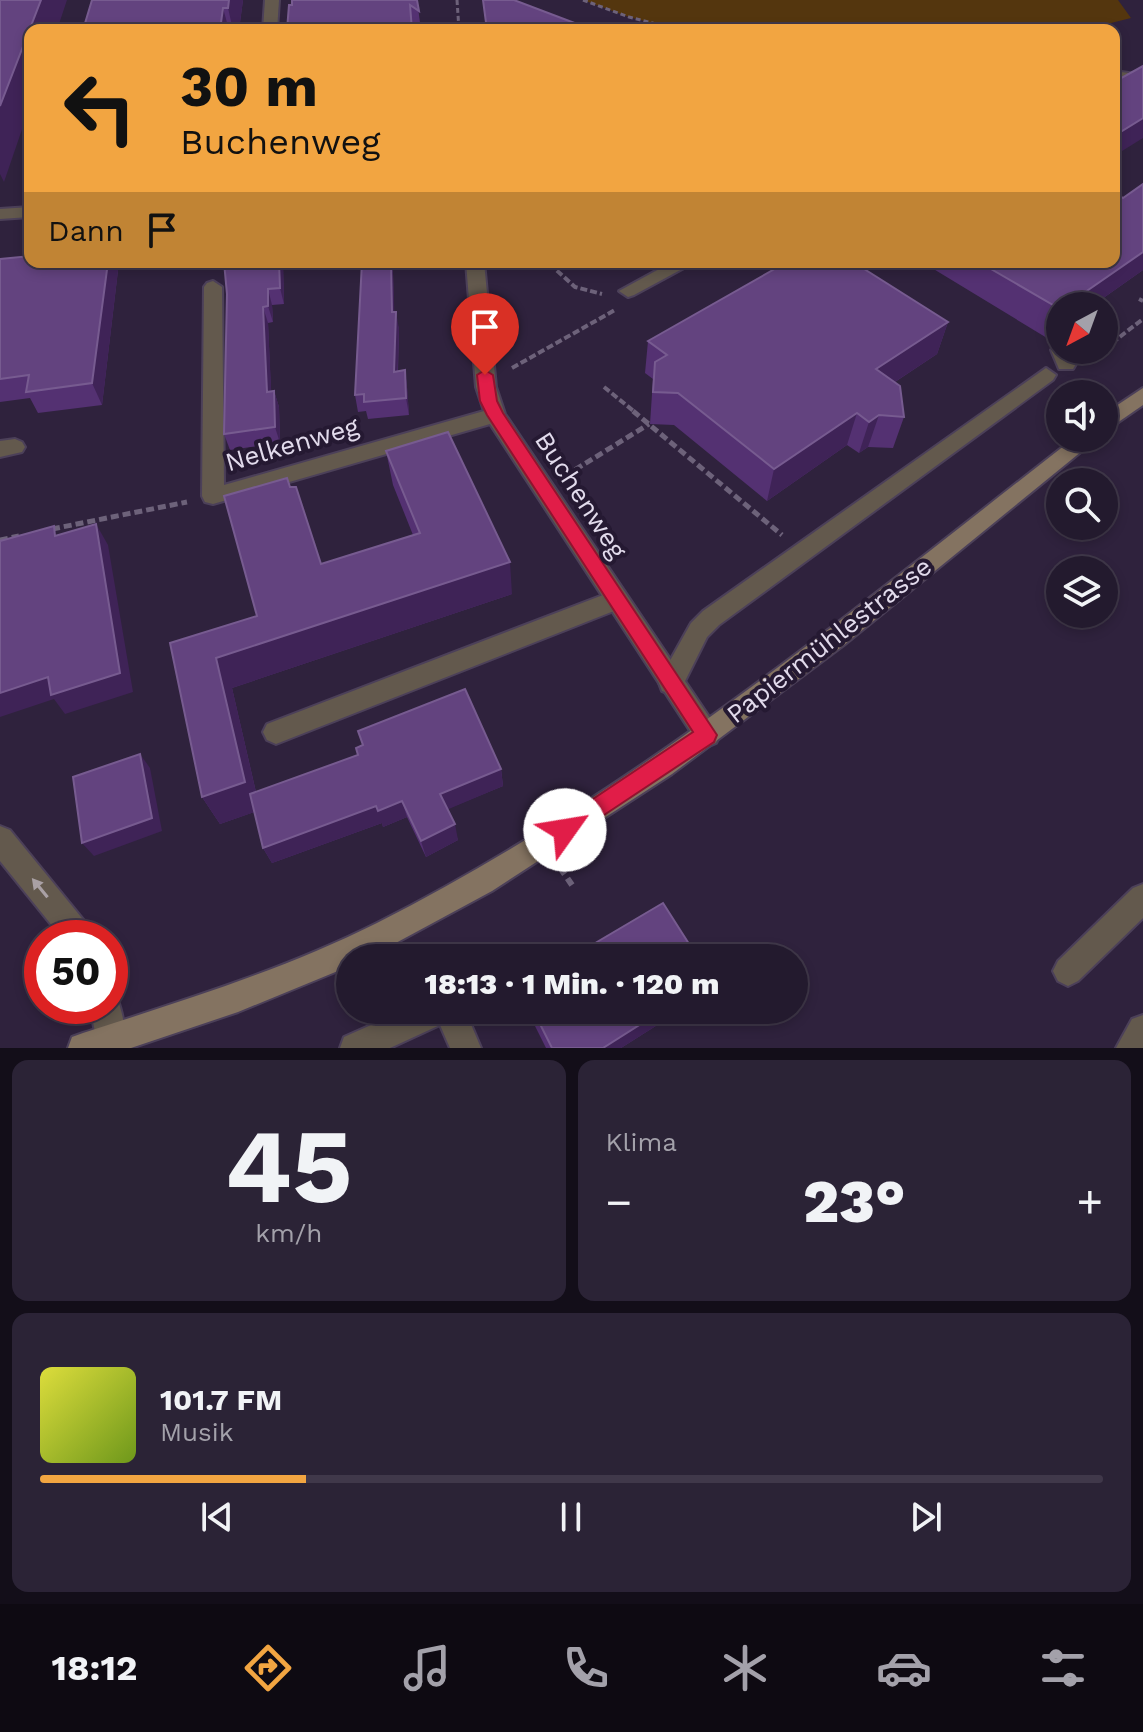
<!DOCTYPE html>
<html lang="de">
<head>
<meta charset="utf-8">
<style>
	:root { --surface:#231a2e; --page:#2b2336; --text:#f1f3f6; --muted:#a3a1aa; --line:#40384a; --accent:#f2a541 }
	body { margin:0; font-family:"Work Sans",sans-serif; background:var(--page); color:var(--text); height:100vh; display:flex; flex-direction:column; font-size:30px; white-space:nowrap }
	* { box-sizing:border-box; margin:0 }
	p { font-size:26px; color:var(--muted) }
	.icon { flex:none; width:44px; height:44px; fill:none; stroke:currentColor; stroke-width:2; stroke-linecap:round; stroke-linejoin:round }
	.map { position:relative; height:1048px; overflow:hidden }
	.sheet { display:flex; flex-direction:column; gap:12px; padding:12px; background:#130e19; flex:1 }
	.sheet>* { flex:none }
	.banner { position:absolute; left:24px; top:24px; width:1096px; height:244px; border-radius:16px; box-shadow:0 4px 12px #0003,0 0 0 2px var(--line); background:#f2a541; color:#111; overflow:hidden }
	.needle { width:52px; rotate:221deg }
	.controls { position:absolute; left:1046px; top:292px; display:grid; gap:16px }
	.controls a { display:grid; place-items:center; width:72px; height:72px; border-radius:50%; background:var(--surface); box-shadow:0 4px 12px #0003,0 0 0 2px var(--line); font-size:40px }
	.speed { position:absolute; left:24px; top:920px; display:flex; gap:16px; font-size:40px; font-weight:700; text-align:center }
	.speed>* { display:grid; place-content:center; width:104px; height:104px; border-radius:50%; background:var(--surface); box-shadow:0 4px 12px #0003,0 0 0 2px var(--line); line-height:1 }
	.speed .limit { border:12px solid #d22; background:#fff; color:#111 }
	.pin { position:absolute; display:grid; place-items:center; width:68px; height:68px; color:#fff; margin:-82px -34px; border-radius:50% 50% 50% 0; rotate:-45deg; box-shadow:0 0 8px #0007 }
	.pin .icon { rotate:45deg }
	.me { position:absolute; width:88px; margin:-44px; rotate:58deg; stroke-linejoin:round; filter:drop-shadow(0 0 6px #0008) }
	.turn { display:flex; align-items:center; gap:28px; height:168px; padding:0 24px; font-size:36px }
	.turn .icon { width:104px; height:104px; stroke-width:2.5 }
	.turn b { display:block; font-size:56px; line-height:68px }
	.then { display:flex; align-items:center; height:76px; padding:0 24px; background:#0003; gap:16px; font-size:30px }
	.big { font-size:60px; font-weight:800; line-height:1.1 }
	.sheet .tile { flex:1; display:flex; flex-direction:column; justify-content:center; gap:12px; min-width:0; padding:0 28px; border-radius:16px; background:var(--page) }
	.sheet .dial { align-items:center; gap:0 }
	.dial b { font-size:104px; line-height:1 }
	.song { display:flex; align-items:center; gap:24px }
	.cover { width:96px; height:96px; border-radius:12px; background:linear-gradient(135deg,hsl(60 70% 55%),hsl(80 70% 35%)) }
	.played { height:8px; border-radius:4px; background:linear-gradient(90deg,var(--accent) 25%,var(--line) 25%) }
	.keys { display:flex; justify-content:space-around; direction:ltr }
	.heat { display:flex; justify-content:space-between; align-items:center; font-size:44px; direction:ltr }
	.sheet .tiles { flex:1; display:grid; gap:12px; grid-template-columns:1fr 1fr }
	.tile:last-child { grid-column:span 2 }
	.trip { position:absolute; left:336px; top:944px; width:472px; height:80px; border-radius:40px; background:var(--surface); box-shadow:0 4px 12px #0003,0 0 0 2px var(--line); font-weight:800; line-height:80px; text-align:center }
	.tab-bar { display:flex; height:128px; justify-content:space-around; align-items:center; background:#0e0a12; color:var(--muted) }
	.tab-bar .icon { width:56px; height:56px }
	.tab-bar .selected { color:var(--accent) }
	.tab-bar b { font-size:36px; color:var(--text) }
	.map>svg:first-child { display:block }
</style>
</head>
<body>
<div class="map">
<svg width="1143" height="1048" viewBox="0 0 1143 1048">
	<rect width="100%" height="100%" fill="#2f223d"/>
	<!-- green -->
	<path fill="#54360e" d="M583,0h535l13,18 -48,12h-404l-50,-13z"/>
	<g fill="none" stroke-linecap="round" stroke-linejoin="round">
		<!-- service casing -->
		<g stroke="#4c4059" stroke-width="4">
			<g id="service">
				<path d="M265,0h14l-2,30h-14z"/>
				<path d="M672,262h23l-61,33 -6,2 -9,-6z"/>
				<path d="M1060,344v6h11l5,14 -3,5h-14l-8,-19z"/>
				<path d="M1046,368l10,7 -3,5 -334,245 -12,12 -27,54 -9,3 -9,-3 -3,-8 3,-8 29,-52 12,-12z"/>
				<path d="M15,439l7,3 3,5 -3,5 -22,5v-16z"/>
				<path d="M616,590l8,3 4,7 -4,7 -348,137 -9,-4 -4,-8 4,-8z"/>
				<path d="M1143,884v34l-65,63 -10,5 -10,-5 -5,-10 5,-10 75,-73z"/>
				<path d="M1143,1015v33h-27l16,-29z"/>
			</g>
		</g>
		<!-- minor casing -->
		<g stroke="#4c4059" stroke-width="4">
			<g id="minor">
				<path d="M1114,71l29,4v8l-29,-4z"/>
				<path d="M30,207v10l-30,2v-10z"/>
				<path d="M466,262h18l12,125 9,27 211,313 4,8 -4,8 -9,4 -9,-4 -208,-319 -277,80 -8,-2 -3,-6 2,-209 3,-4 6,-2 9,6 2,198 260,-74 -8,-24z"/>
				<path d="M0,826l10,4 80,98 5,10h-33l-62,-77z"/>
				<path d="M110,993l6,2c6,16 12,37 6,53h-24l-8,-42h20z"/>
				<path d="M405,1010h60l16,38h-31l-10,-23 -50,23h-50l4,-11z"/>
			</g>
		</g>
		<!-- secondary casing -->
		<g stroke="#4c4059" stroke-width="4">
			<g id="secondary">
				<path d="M1143,388v17l-39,27v-18z"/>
				<path d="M1074,438h24l-254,207 -172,129 -180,117 -124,67h-18v8l-112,46 -107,36h-63l4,-11 11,-4c99,-32 200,-63 294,-110 253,-128 474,-311 697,-485z"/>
			</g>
		</g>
		<!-- path-far3 -->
		<g stroke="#6d627a" stroke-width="3" stroke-dasharray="5 3" stroke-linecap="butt">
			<path d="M457,0l2,30"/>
			<path d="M583,0l46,17 50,13"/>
		</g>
		<!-- path-far2 -->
		<g stroke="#6d627a" stroke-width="4" stroke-dasharray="7 3" stroke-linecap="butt">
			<path d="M555,262l-1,6 21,19 27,7"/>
			<path d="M1139,299l4,2"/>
			<path d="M1104,349l39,-30"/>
			<path d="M1090,358l13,-8"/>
			<path d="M512,368l103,-58"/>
			<path d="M604,387l32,26"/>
		</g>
		<!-- path-far1 -->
		<g stroke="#6d627a" stroke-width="5" stroke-dasharray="8 4" stroke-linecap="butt">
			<path d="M633,411l149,124"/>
			<path d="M565,476l84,-52"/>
			<path d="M52,529l135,-27"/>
			<path d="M0,540l19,-4"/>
		</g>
		<!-- path -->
		<path stroke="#6d627a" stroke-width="6" stroke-dasharray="10 5" stroke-linecap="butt" d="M559,866l13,19"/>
		<!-- service -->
		<use href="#service" fill="#63594d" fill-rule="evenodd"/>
		<!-- minor -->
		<use href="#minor" fill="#63594d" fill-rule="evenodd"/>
		<!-- secondary -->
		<use href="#secondary" fill="#847361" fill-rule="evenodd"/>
	</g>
	<!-- wall -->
	<g fill="#543172">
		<path d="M92,0h151l-4,30h-156z"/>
		<path d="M417,0l4,30h-134z"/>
		<path d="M1143,184v86l-51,36h-32v23l-13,9 -125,-76h192l9,-64z"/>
		<path d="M0,259l119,3 -17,143 -64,8 -8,-15 -30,4z"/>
		<path d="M362,262h29l2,11 1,39 5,17 -1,42 7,-1 2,17 2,28 -41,4 -2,-8 -8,1 -3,-17z"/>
		<path d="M283,265l1,39 -12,1 1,17 -5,1 3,69 3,-1 5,16 1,36 -50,7 -6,-16 3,-140z"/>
		<path d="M948,322l-11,32 -42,28 9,35 -11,31 -25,-1 -9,6 -12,-8 -80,56 -93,-76 -24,-1 3,-45 -8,-6 3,-32z"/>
		<path d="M386,451l126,143 -280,94 24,104 245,-23 2,17 -56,23 11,31 -32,17 -19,-40 -24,10 -1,-4 -110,40 -9,-15 -9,-36 -34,12 -18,-27 -32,-154 87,-27 156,-81 -20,-50z"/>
		<path d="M527,1010h154l-60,38h-75z"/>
	</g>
	<!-- shaded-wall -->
	<g fill="#3f2357">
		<path d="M41,0h26l-10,30h-27v76l-26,76 -4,-8v-68z"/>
		<path d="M229,0h14l-4,30h-6l-5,-22z"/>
		<path d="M223,8l6,22h-9z"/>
		<path d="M1143,118v20l-29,18v-20z"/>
		<path d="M1143,252v18l-51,36h-27z"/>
		<path d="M108,262h11l-17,143 -10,-22z"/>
		<path d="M279,262h4l1,42 -4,-16z"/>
		<path d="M391,262l2,11 2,56 -3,-17z"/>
		<path d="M268,289l4,16 1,17 -5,-16z"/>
		<path d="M263,307l5,16 4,85 -5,-16z"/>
		<path d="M1060,310v19l-13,9z"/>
		<path d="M396,312l3,17 -2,59 -3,-16z"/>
		<path d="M948,322l-11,32 -71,47 10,-32z"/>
		<path d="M405,370l2,17 2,28 -3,-17z"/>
		<path d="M274,391l5,16 1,36 -5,-16z"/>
		<path d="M857,413l-10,32 -80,56 7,-32z"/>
		<path d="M879,415l-11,32 -9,6 10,-31z"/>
		<path d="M96,524l12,21 25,147 -68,22 -11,-15 -54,18v-24z"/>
		<path d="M510,562l2,32 -280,94 28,122 -40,14 -18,-27 14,-139z"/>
		<path d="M140,754l10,14 12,63 -68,25 -12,-13z"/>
		<path d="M501,769l2,17 -59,25 -4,-17z"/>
		<path d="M402,801l5,16 -24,10 -1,-4 -110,40 -9,-15 113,-42z"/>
		<path d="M455,824l3,16 -32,17 -5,-16z"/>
		<path d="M663,1010h18l-60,38h-18z"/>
	</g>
	<!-- building -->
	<g fill="#63437f" stroke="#775b90" stroke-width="2">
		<path d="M0,0h41l-41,106z"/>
		<path d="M92,0h137l-1,8h-5l-3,22h-137z"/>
		<path d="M292,0h125l2,11 -9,-6 2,25h-125l2,-25h3z"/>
		<path d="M483,0h31l79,30h-106z"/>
		<path d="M1143,66v52l-29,18v-54z"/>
		<path d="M1143,184v68l-78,54h-5v3l-81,-47h135v-70l9,6z"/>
		<path d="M30,256v6h78l-16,121 -66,9 3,-17 -29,4v-120z"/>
		<path d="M224,262h55l1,26 -12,1v17l-5,1 4,85 7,-1 1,36 -51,7 3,-140z"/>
		<path d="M362,262h29l1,50h4l-2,60 11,-2 1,28 -42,4v-8l-9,1z"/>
		<path d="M787,262h66l95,60 -72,47 24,17 4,31 -25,-2 -10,7 -12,-9 -83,56 -96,-76 -25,-1 2,-30 12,-7 -19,-14z"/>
		<path d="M448,432l62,130 -294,96 29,124 -43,15 -32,-154 87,-27 -33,-120 63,-18 3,9h6l25,77 99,-31 -34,-82z"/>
		<path d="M96,524l24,149 -69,22 -3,-18 -48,16v-152l54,-15 1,10z"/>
		<path d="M465,689l36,80 -61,25 15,30 -34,17 -19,-40 -24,10 -2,-5 -113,42 -13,-54 108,-39 -2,-7 7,-3 -5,-14z"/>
		<path d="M140,754l12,64 -70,25 -9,-66z"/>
		<path d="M663,903l35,55h-128z"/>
		<path d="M533,1010h130l-60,38h-51z"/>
	</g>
	<!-- one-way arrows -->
	<defs><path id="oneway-solid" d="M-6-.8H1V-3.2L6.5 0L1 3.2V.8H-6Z" transform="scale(2)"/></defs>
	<use fill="#a9a0a4" href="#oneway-solid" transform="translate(40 888) rotate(-129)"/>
	<!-- route -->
	<path fill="#e11d48" stroke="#92132f" stroke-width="2" d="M485,370l8,5 4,26 6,12 214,322 -3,7 -149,99 -8,-3 -3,-8 3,-7 136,-91 -206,-317 -7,-14 -3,-26z"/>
	<g text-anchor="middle" stroke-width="8" stroke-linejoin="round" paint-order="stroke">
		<!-- street labels -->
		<g font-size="26" fill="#e2dbec" stroke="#251932">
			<text transform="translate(292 444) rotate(-16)" y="9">Nelkenweg</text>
			<text transform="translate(581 495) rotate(57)" y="9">Buchenweg</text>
			<text transform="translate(829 640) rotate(-38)" y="9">Papiermühlestrasse</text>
		</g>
	</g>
</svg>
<div class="controls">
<a><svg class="needle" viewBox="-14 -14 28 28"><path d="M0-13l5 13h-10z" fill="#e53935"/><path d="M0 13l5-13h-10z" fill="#a3a1aa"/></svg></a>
<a><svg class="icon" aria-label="sound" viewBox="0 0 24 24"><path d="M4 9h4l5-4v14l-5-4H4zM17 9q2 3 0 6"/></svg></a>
<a><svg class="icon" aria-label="search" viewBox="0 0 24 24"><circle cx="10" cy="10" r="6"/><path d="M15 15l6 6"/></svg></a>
<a><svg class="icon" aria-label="layers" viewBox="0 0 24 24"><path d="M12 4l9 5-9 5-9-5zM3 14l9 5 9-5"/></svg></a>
</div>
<div class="speed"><div class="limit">50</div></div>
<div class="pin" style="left:485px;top:375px;background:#d93025"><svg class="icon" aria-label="arrive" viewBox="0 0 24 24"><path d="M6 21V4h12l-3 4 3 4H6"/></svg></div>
<svg class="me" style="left:565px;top:830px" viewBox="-20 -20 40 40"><circle r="19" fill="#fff"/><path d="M0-13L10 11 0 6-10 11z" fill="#e11d48"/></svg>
<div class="trip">18:13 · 1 Min. · 120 m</div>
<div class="banner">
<div class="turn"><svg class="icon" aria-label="left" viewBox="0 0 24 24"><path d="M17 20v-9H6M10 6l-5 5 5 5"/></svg><div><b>30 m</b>Buchenweg</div></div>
<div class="then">Dann<svg class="icon" aria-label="arrive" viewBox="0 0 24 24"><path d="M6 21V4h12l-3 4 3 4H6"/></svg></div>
</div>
</div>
<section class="sheet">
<div class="tiles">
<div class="tile dial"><b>45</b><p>km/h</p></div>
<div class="tile"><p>Klima</p>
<div class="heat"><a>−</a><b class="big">23°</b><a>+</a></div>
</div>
<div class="tile">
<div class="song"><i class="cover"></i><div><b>101.7 FM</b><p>Musik</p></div></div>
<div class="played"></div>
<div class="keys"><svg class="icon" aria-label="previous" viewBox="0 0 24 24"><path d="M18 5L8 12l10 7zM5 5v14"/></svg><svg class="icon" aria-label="pause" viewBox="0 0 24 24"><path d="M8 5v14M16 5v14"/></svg><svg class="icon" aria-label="next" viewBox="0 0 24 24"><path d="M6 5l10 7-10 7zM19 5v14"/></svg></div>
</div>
</div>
</section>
<nav class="tab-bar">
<b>18:12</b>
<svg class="icon selected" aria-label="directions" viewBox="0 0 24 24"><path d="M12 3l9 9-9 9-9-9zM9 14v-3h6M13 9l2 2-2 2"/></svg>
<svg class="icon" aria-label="music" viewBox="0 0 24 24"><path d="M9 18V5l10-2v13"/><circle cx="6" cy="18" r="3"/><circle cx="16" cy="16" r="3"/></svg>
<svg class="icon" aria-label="phone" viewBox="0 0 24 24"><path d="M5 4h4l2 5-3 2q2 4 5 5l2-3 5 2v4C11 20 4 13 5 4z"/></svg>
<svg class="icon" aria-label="climate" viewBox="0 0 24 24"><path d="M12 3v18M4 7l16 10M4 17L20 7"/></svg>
<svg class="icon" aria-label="car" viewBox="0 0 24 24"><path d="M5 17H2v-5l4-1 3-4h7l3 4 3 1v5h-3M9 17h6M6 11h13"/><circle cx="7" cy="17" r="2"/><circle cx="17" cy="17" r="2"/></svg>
<svg class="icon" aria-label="filters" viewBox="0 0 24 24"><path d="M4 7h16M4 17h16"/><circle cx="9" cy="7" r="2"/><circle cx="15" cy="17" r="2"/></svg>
</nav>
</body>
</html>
